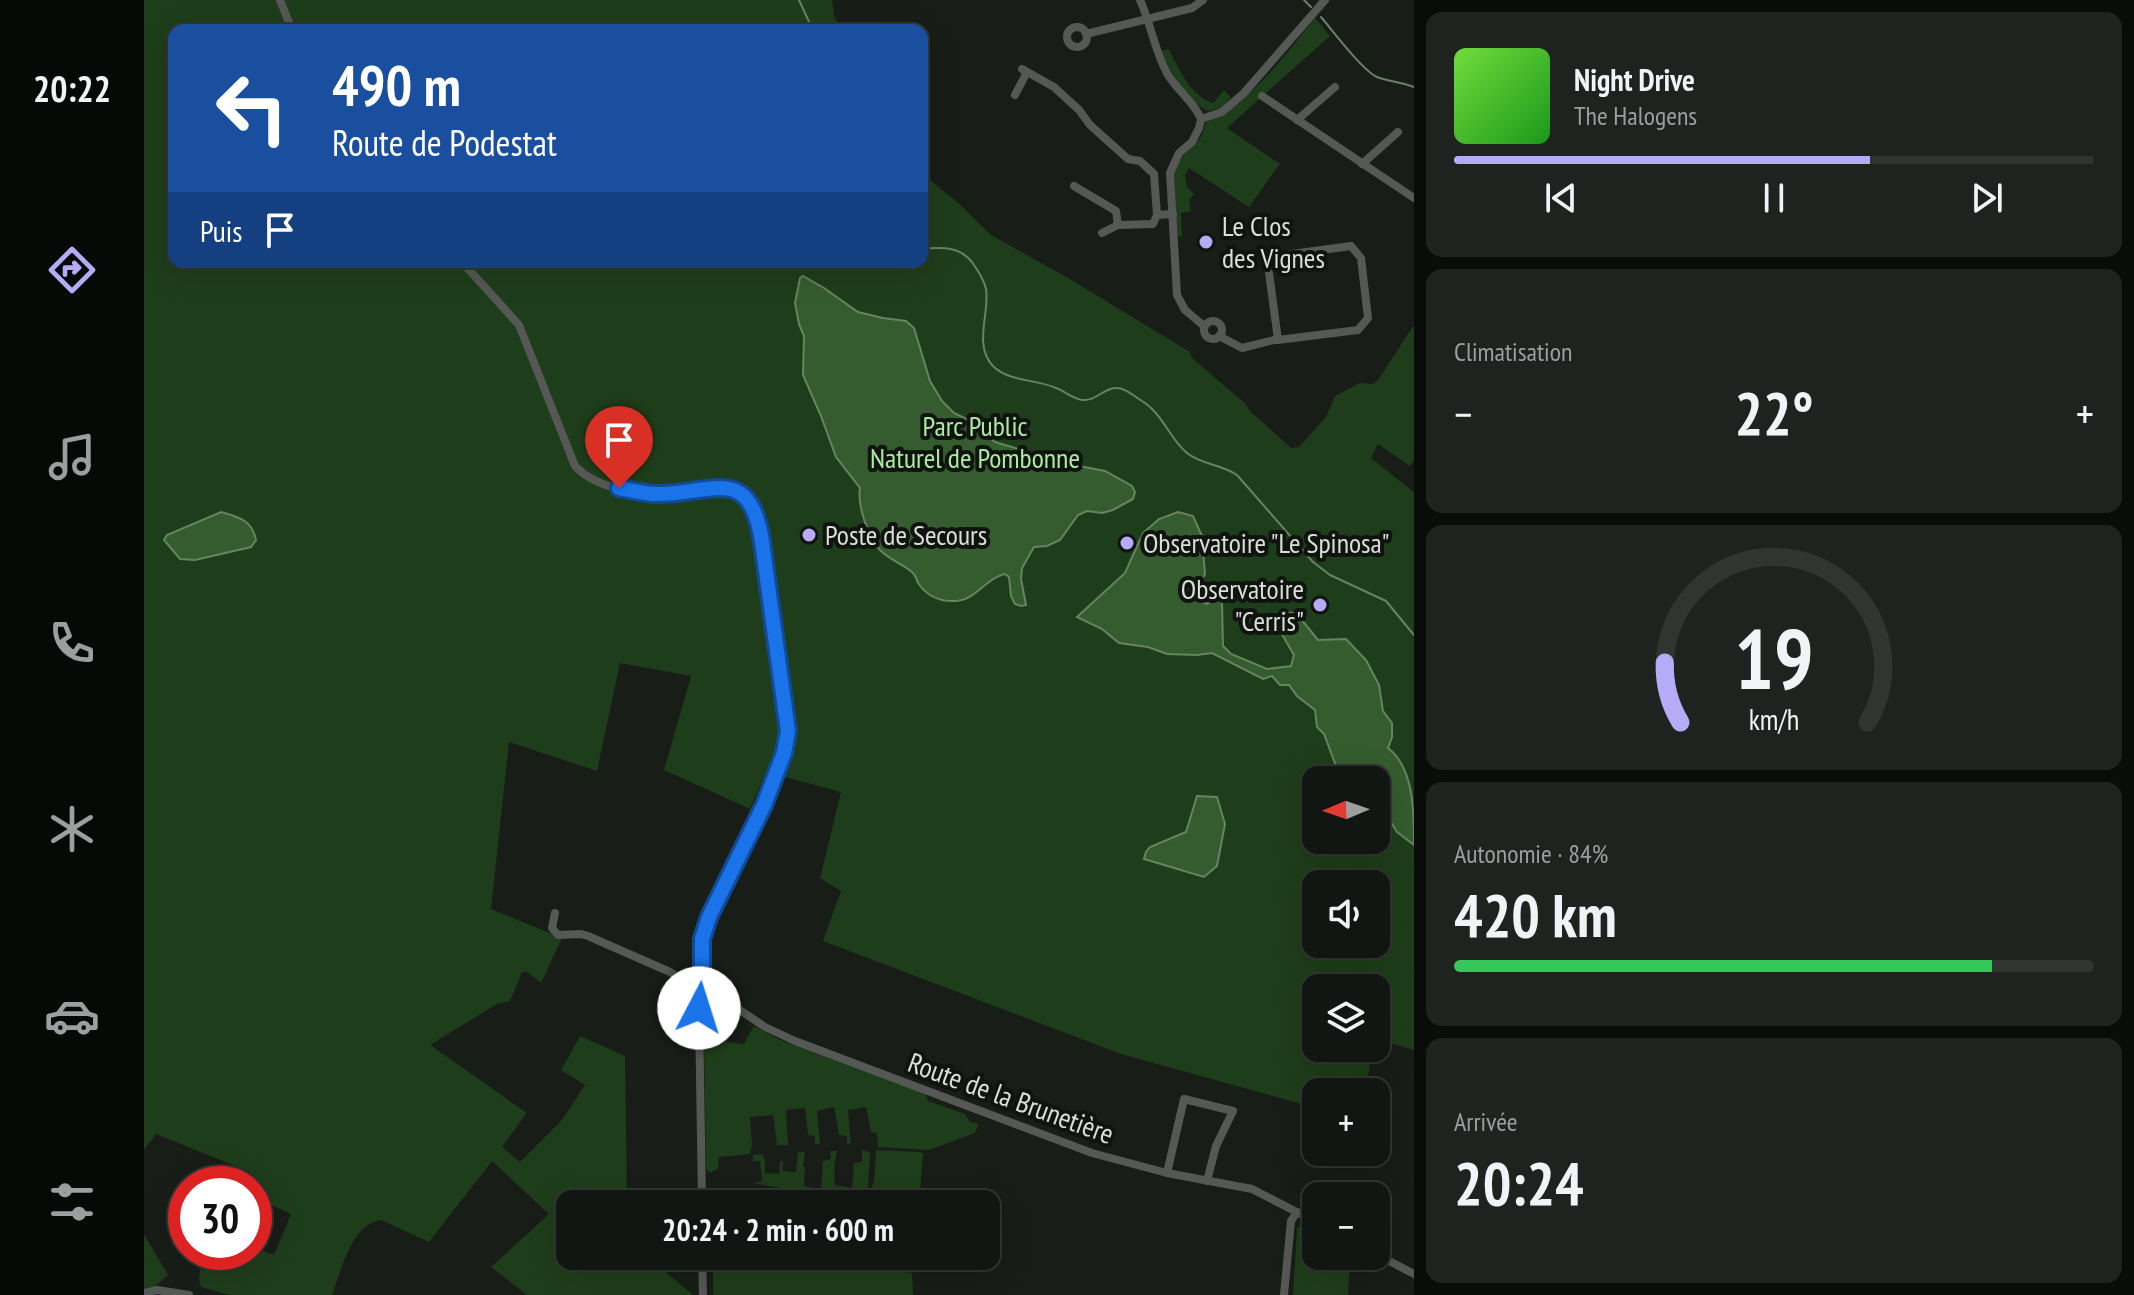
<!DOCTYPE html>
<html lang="fr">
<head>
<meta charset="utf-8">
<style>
	:root { --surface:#121612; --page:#1f2320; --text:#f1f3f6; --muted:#9c9f9f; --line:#313532; --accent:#b7abf7 }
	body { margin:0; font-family:"PT Sans Narrow",sans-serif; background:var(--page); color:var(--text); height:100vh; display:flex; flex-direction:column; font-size:30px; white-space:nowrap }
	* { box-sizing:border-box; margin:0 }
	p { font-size:26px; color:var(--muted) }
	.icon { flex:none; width:44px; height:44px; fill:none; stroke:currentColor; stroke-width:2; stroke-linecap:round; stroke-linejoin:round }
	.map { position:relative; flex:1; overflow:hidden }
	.sheet { display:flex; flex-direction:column; gap:12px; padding:12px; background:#0a0c0a; width:720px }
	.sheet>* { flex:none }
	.hud { position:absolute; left:24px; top:24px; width:760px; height:244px; border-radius:16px; box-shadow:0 8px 32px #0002,0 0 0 2px var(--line); background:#1a4fa0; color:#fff; overflow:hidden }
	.needle { width:52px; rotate:268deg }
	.buttons { position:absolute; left:1158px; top:766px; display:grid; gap:16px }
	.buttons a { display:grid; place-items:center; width:88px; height:88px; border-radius:16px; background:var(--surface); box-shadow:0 8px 32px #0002,0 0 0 2px var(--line); font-size:40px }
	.speed { position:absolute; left:24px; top:1166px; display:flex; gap:16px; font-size:40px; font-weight:700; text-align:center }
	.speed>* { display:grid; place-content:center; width:104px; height:104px; border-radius:50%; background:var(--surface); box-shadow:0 8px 32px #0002,0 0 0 2px var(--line); line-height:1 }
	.speed .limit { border:12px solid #d22; background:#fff; color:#111 }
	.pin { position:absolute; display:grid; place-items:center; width:68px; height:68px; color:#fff; margin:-82px -34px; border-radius:50% 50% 50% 0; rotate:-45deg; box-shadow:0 0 8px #0007 }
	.pin .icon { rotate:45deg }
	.me { position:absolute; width:88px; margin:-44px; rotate:5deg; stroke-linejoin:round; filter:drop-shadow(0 0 6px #0008) }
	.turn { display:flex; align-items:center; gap:28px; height:168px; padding:0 32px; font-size:36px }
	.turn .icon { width:104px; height:104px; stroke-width:2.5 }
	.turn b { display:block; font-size:56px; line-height:68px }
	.then { display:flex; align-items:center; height:76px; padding:0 32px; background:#0003; gap:16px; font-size:30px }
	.big { font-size:60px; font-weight:800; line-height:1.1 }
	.sheet .widget { flex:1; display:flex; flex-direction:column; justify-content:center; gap:12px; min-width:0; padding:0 28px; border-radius:16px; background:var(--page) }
	.sheet .dial { align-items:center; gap:0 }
	.dial svg { height:208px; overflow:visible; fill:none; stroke:var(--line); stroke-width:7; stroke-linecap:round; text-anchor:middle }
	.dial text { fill:var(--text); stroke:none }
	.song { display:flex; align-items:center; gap:24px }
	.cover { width:96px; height:96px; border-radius:12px; background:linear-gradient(135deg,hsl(100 70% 55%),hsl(120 70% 35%)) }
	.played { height:8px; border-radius:4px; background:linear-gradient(90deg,var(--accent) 65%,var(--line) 65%) }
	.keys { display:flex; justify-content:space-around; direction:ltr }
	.heat { display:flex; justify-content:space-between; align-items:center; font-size:44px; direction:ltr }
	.charge { height:12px; border-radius:6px; background:linear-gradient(90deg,#34c759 84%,var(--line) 0) }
	.trip { position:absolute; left:412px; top:1190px; width:444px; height:80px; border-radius:16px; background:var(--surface); box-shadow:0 8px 32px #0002,0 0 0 2px var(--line); font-weight:800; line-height:80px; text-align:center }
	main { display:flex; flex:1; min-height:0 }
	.menu { display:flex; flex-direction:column; width:144px; justify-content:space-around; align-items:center; background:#070907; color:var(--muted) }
	.menu .icon { width:56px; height:56px }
	.menu .selected { color:var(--accent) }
	.menu b { font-size:36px; color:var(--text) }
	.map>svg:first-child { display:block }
</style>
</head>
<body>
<main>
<nav class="menu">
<b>20:22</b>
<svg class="icon selected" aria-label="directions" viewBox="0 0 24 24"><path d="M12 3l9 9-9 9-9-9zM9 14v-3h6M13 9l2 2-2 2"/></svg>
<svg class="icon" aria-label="music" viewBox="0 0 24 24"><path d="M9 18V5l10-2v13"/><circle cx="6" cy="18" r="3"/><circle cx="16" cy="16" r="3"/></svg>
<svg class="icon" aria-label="phone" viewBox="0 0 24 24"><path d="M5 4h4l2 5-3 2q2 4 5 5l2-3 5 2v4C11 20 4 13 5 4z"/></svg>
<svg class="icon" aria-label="climate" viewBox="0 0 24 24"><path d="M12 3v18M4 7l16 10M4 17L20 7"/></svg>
<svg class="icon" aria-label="car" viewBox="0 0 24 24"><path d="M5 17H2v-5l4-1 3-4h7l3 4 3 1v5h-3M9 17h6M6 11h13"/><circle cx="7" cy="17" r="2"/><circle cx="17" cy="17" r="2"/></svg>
<svg class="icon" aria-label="filters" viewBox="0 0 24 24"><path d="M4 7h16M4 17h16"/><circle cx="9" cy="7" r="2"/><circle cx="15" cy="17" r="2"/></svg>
</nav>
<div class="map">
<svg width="1270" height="1295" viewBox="0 0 1270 1295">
	<rect width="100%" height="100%" fill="#181d18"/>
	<!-- green -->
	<g fill="#1e3d1a" fill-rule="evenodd">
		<path d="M0,0h688l2,15 7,15h-667v232h748v-88l34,27 35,34 77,43 122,74 2,6 54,46 3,6 42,38 8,-1 27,-30 9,-21 25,-13 13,1 5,-4 36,-55v135l-4,6 -32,-22 -7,14 43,34v558l-38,-11v-51h-60v60h56l-6,44h-50v16l-195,-54 -298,-113 18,-50 -21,-13 21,-86 -75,-20 -16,37 -86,-39 27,-94 -71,-13 -23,108 -88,-29 -18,167 71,29 -21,45 -14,-11h-5l-12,29 -13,3 -67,41 97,68 -25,34 18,15 42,-42 23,-35 -24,-15 19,-34 45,20 2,148h-57v52h76l47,39h-166l-36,-28 58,-53 -57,-53 -63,81 -48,-22c-31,6 -39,49 -49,75h-103l-28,-8 -2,-8 4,-27h51v-5l20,8 17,-41 -37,-17v-13h-9l5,-12 -94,-38 -12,16zM1172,780h60v60h-60zM1172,884h60v60h-60z"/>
		<path d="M1171,18l15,18 -103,92 53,36 -31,43 -60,-39 -4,7 2,12 7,7 -5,7 2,10 -10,2 1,24 -5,-1 -3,-66 2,-7 25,-26 5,-15c46,-20 78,-66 109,-104z"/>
		<path d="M1025,49c8,17 23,49 44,54l11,-13 7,7 -9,11 -15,3c-22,-12 -35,-38 -46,-60z"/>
		<path d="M610,1026l24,13 148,55 2,7 37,13 5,8 9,2 -4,9 -46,17 -51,-3 -1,-14 -6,-1 -5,-25 -18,3 3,33 -4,1v-8l-8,-1 -5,-28 -17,4 3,33h-5v-8l-7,-1 -3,-27 -19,2 2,35h-11l-4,-30 -23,2 2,27 -2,10 -31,3 -1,12 -8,4 -4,-4 -2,-130 40,5z"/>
		<path d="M718,1150l8,2 -2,38 -3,5 -9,3 -59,-4 -17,-6 -27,-5 9,-2 -2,-20h-7v-6l9,-1 3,6v13l14,1 1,-13h3v10l13,1 2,-20h7l-2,14 2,1 -1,19 17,3 2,-28 8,-2 -1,-8h7l-3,14 1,20 17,3 2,-25 8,-1z"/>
		<path d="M732,1150l44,2 3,2 -4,50h-11v-7h-11v7h-37c18,-16 14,-30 16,-54z"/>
		<path d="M1162,1223l10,6v27h34l-2,39h-55l4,-67z"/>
		<path d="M0,1234l24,41 -23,20h-1z"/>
		<path d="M569,1256h178l-1,13 22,4 1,22h-200z"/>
	</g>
	<!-- water -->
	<g fill="#355c2f" stroke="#678362" stroke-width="2">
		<path d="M659,276l21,12 34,24 25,6 23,3 8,7 16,53 12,20 12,12 31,15 3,8 7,6 31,9 22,9 57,11 27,15 3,6 -2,7 -20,11 -11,3 -15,-2 -9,4 -18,25 -13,6 -13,1 -12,21 -1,11 5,26 -5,1 -6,-2 -4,-8 -2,-19 -4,-3c-19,4 -29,26 -49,27 -16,1 -29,-5 -38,-18 -3,-6 -1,-6 -6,-11 -9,-8 -22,-12 -31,-21 -13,-11 -24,-48 -21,-63l-24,-31 -15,-41 -18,-41 1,-39 -5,-12 -4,-21 5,-25z"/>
		<path d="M77,512c18,5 31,8 35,28l-5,7 -56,13 -15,-1 -16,-19 3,-5z"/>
		<path d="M1034,512l15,4 9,20 3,38 -14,23 16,7 8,-7 7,5 1,44 8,8 36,15 24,-3 3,-11 -14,-24v-12l6,-7 11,2 21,26 28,-1 20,21 13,25 4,26 9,12v14l-4,11c26,20 26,63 26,97l-17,-13 -8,-13 -13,-16v-23h-32l-5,-6 -15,-40 -7,-7 -2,-17 -18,-14 -8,-11h-9l-8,-9 -9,3 -51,-26 -15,2 -30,-1 -19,-7 -29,-4 -17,-14 -25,-12 48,-44 18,-40 16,-14z"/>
		<path d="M1053,796l20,1 8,27 -8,42 -13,11 -60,-18 2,-7 4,-5 36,-15z"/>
	</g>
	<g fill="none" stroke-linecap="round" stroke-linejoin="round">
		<!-- stream -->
		<g stroke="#678362" stroke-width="2">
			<path d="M655,0l12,26v4"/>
			<path d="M1160,0l7,7"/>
			<path d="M1177,17c12,14 41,53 56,60 9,4 25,5 37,10"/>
			<path d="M778,249c19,-2 37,-3 50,13 6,9 12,17 14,27 4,24 -13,56 7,77 16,16 43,13 63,22 9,3 18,12 28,12 12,1 21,-13 33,-12 7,0 11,4 16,7 7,5 15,9 20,15 13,13 20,32 34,43 15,12 34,11 50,22l76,87 17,13 56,26 28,34"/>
		</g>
		<!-- minor -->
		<g stroke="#555855" stroke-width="8">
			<path d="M136,0l12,30"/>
			<path d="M996,0c11,24 14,49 27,73 9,17 27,28 34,46"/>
			<circle cx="933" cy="37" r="10"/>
			<path d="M942,34l106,-26 11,-8"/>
			<path d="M878,69l32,18 25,23 11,15 38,34 12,2 14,13 3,41"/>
			<path d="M871,95l12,-23"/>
			<path d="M1118,96l152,102"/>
			<path d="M1057,119l-2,9 -7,14 -13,11 -9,20 7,122 8,15 19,16"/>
			<path d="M1057,119l21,-7 22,-19 81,-93"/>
			<path d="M1153,120l38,-33"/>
			<path d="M1218,164l36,-32"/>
			<path d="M930,186l42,25 2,14 35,-1 4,-9 16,-1"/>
			<path d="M958,233l16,-8"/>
			<path d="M318,262l57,63 56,141c24,26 74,29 107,25 16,-1 35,-6 50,-1 14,4 20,14 25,26l31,215 -4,22 -20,52 -55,112 -7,22v33l-3,40 3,192"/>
			<circle cx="1069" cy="330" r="9"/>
			<path d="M1075,336l23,12 32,-8h4l80,-10 10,-12 -7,-60 -10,-12 -74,10 -9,9 10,75"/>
			<path d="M411,913l-3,15 6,7 23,-1 7,2 82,36 30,18 19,6 46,31 30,14 297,112 75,20 85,16 64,33"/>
			<path d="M1023,1173l17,-74 49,12 -17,35 -9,35"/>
			<path d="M1232,1254l38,20"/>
			<path d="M558,1256l1,39"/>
			<path d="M0,1293l13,-3 32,5"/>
			<path d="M1140,1295l7,-74 6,-9"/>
		</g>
	</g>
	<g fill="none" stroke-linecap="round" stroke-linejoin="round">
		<!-- route casing -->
		<g stroke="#114b97" stroke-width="20">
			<path id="route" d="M475,488c13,2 25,6 38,6 56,0 93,-31 105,48l26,189 -4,22 -20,52 -55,112 -7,22v33l-3,36"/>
		</g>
		<!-- route -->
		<use href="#route" stroke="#1a73e8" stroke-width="14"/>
	</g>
	<!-- markers -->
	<g fill="#b7abf7" stroke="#10140f" stroke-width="3">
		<circle cx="1062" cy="242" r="8"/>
		<circle cx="665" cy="535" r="8"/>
		<circle cx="983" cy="543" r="8"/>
		<circle cx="1176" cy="605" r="8"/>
	</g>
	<g text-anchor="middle" stroke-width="8" stroke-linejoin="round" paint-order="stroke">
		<!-- poi labels -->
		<g font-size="28" fill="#dbdeda" stroke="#10140f" text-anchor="start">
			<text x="1078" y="236">Le Clos<tspan x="1078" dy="32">des Vignes</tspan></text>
			<text x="681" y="545">Poste de Secours</text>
			<text x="999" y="553">Observatoire "Le Spinosa"</text>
			<text x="1160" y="599" text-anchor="end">Observatoire<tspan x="1160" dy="32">"Cerris"</tspan></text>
		</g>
		<!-- park labels -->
		<g font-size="28" fill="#adeaa3" stroke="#10140f">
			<text x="831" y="436">Parc Public<tspan x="831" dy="32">Naturel de Pombonne</tspan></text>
		</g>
		<!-- street labels -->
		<g font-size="28" fill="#dbdeda" stroke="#10140f">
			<text transform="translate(867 1098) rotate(20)" y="10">Route de la Brunetière</text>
		</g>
	</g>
</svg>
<div class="buttons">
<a><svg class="needle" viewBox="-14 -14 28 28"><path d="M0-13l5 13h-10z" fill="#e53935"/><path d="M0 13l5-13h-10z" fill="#9c9f9f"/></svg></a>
<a><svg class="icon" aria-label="sound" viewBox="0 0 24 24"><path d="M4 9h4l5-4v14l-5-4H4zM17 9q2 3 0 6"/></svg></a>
<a><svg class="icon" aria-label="layers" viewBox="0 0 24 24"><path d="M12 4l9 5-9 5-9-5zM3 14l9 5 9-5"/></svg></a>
<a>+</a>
<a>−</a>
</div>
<div class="speed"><div class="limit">30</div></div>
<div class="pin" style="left:475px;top:488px;background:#d93025"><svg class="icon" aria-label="arrive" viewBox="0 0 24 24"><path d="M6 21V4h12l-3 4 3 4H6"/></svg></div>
<svg class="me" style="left:555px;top:1008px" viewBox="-20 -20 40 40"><circle r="19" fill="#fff"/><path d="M0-13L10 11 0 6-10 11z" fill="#1a73e8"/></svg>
<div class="trip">20:24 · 2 min · 600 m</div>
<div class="hud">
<div class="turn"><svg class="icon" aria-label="left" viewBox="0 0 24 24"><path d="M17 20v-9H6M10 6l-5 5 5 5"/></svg><div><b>490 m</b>Route de Podestat</div></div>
<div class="then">Puis<svg class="icon" aria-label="arrive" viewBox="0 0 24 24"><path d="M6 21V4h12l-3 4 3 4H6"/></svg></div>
</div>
</div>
<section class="sheet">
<div class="widget">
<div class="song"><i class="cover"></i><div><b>Night Drive</b><p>The Halogens</p></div></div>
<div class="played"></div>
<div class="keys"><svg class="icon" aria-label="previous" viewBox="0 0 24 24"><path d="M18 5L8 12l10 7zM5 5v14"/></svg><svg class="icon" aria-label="pause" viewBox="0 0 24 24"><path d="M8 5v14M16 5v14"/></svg><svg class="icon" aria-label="next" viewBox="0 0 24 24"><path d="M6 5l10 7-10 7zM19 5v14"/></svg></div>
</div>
<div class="widget"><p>Climatisation</p>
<div class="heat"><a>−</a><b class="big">22°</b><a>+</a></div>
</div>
<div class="widget dial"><svg viewBox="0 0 100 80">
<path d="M14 69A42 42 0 1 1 86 69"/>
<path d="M14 69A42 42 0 0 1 8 46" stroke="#b7abf7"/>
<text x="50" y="56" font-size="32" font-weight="700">19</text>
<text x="50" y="72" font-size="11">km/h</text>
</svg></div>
<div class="widget"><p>Autonomie · 84%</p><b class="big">420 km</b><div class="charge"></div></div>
<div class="widget"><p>Arrivée</p><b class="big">20:24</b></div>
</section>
</main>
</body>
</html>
